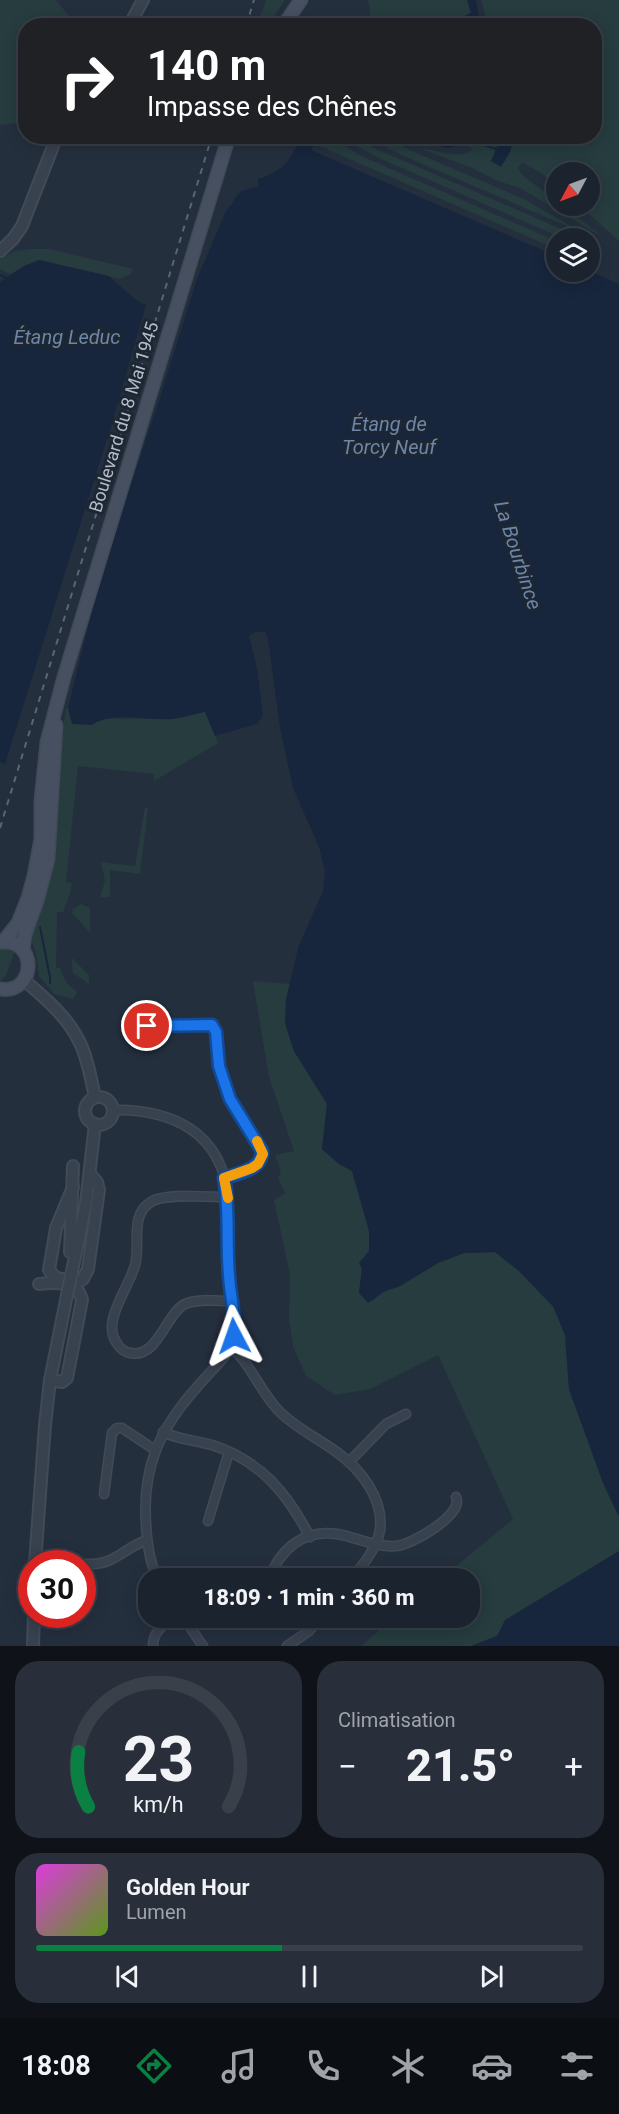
<!DOCTYPE html>
<html lang="fr">
<head>
<meta charset="utf-8">
<style>
	:root { --surface:#1b232e; --page:#282f3a; --text:#f1f3f6; --muted:#a0a4aa; --line:#39404a; --accent:#0b8043 }
	body { margin:0; font-family:Roboto,sans-serif; background:var(--page); color:var(--text); height:100vh; display:flex; flex-direction:column; font-size:22px; white-space:nowrap }
	* { box-sizing:border-box; margin:0 }
	p { font-size:20px; color:var(--muted) }
	.icon { flex:none; width:33px; height:33px; fill:none; stroke:currentColor; stroke-width:2; stroke-linecap:round; stroke-linejoin:round }
	.map { position:relative; height:1646px; overflow:hidden }
	.details { display:flex; flex-direction:column; gap:15px; padding:15px; background:#0f1319; flex:1 }
	.details>* { flex:none }
	.top-card { position:absolute; left:18px; top:18px; width:584px; height:126px; border-radius:24px; box-shadow:0 3px 15px #0003,0 0 0 2px var(--line); background:#202124; color:#fff; overflow:hidden }
	.needle { width:39px; rotate:229deg }
	.tools { position:absolute; left:546px; top:162px; display:grid; gap:12px }
	.tools a { display:grid; place-items:center; width:54px; height:54px; border-radius:50%; background:var(--surface); box-shadow:0 3px 15px #0003,0 0 0 2px var(--line); font-size:30px }
	.speed { position:absolute; left:18px; top:1550px; display:flex; gap:12px; font-size:30px; font-weight:700; text-align:center }
	.speed>* { display:grid; place-content:center; width:78px; height:78px; border-radius:50%; background:var(--surface); box-shadow:0 3px 15px #0003,0 0 0 2px var(--line); line-height:1 }
	.speed .limit { border:9px solid #d22; background:#fff; color:#111 }
	.pin { position:absolute; display:grid; place-items:center; width:51px; height:51px; color:#fff; margin:-26px; border:3px solid #fff; border-radius:50%; box-shadow:0 2px 6px #0007 }
	.me { position:absolute; width:66px; margin:-33px; rotate:356deg; stroke-linejoin:round; filter:drop-shadow(0 0 4px #0008) }
	.turn { display:flex; align-items:center; gap:21px; height:126px; padding:0 30px; font-size:27px }
	.turn .icon { width:78px; height:78px; stroke-width:2.5 }
	.turn b { display:block; font-size:42px; line-height:51px }
	.big { font-size:45px; font-weight:800; line-height:1.1 }
	.details .widget { flex:1; display:flex; flex-direction:column; justify-content:center; gap:9px; min-width:0; padding:0 21px; border-radius:24px; background:var(--page) }
	.details .dial { align-items:center; gap:0 }
	.dial svg { height:156px; overflow:visible; fill:none; stroke:var(--line); stroke-width:7; stroke-linecap:round; text-anchor:middle }
	.dial text { fill:var(--text); stroke:none }
	.song { display:flex; align-items:center; gap:18px }
	.cover { width:72px; height:72px; border-radius:9px; background:linear-gradient(135deg,hsl(300 70% 55%),hsl(90 70% 35%)) }
	.played { height:6px; border-radius:3px; background:linear-gradient(90deg,var(--accent) 45%,var(--line) 45%) }
	.keys { display:flex; justify-content:space-around; direction:ltr }
	.heat { display:flex; justify-content:space-between; align-items:center; font-size:33px; direction:ltr }
	.details .tiles { flex:1; display:grid; gap:15px; grid-template-columns:1fr 1fr }
	.widget:last-child { grid-column:span 2 }
	.trip { position:absolute; left:138px; top:1568px; width:342px; height:60px; border-radius:24px; background:var(--surface); box-shadow:0 3px 15px #0003,0 0 0 2px var(--line); font-weight:800; line-height:60px; text-align:center }
	.menu { display:flex; height:96px; justify-content:space-around; align-items:center; background:#0b0e12; color:var(--muted) }
	.menu .icon { width:42px; height:42px }
	.menu .current { color:var(--accent) }
	.menu b { font-size:27px; color:var(--text) }
	.map>svg:first-child { display:block }
</style>
</head>
<body>
<div class="map">
<svg width="619" height="1646" viewBox="0 0 619 1646">
	<rect width="100%" height="100%" fill="#242f3e"/>
	<!-- green -->
	<g fill="#263c3f">
		<path d="M0,0h56l20,25 -50,1 -1,96 -25,3z"/>
		<path d="M266,0h19l-17,25h-11z"/>
		<path d="M368,0h99l5,13 -12,5h-11l-6,7h-71z"/>
		<path d="M481,0h138v241l-39,-35h10v-34h-34v14l-15,-13 -19,-11 -4,7 5,7 33,24v6h8l40,32 -86,-51 -18,-5 -28,-14 -53,-20c15,1 41,12 53,2l-6,-8 -20,3 -21,-7 -15,-1h91l-2,5 11,10 4,-15 80,-1v-110l-106,-1z"/>
		<path d="M316,137h20l8,9 17,10 195,85v8l-243,-106z"/>
		<path d="M344,137h15l15,11 208,90h-20l-185,-81 -32,-17z"/>
		<path d="M378,137h7l25,13 114,49 59,34 -186,-80 -16,-9 -4,-5z"/>
		<path d="M30,249h20l83,20 -2,5 -12,5 -80,-19 -29,14 -10,-5v-10l15,-8z"/>
		<path d="M66,708l34,11h72l33,-8 13,32 -64,38v-7l-76,-8 -12,116 6,1 -2,10 -7,19h-6l-1,56h4l6,14 11,10 -4,7 -19,-5 -15,-18 -2,-18 -7,-23 22,-68 7,-114z"/>
		<path d="M145,807l3,1 -8,66 -30,-4v27h-10l5,-16 -4,-19 34,4z"/>
		<path d="M81,904l9,4v25l-18,-20 1,-4z"/>
		<path d="M0,947l16,2 -10,26 -6,6z"/>
		<path d="M71,957l18,18v9l-16,-11z"/>
		<path d="M253,981l37,3 -4,16 -1,23 9,28 33,53 -5,45 17,15 13,7 17,60v20l-7,17 -3,25 13,8 11,-9 17,-6 38,-23 26,-10 31,-1 24,19 35,37 11,27 4,54 34,94 16,34v34l-33,21 -89,64 -26,10h-110l33,-29h76v-39h-28l71,-59 -75,-164 -68,34 -35,6 -29,-19 -13,-30 -4,-28 1,-43 -16,-75 11,-7 -7,-15 3,-7 -6,-16 19,-4 -25,-74z"/>
	</g>
	<!-- water -->
	<g fill="#17263c">
		<path d="M467,0h9l3,17 5,8h-10l-2,-2 -5,2h-24l6,-7h11l11,-5z"/>
		<path d="M302,137h14l-5,13 245,106v16l34,-1 29,13v1233l-16,-34 -34,-94 -4,-54 -12,-29 -34,-35 -24,-19 -31,1 -26,10 -38,23 -17,6 -15,11 -9,-10 3,-24 -3,-6 10,-12v-20l-17,-60 -13,-7 -17,-15 5,-45 -33,-53 -9,-28 1,-23 12,-52 25,-57 2,-20 -6,-24 -26,-59 -13,-60 -12,-89 -3,-7h-10l-6,4 8,32 6,47 -6,9 -42,12 -10,-24c-11,2 -22,6 -33,7 -25,2 -58,-9 -80,6l-20,-1 -4,-16 27,-110 29,-94 34,-100 39,-125 29,-68c15,-15 5,-20 32,-24v-8c27,-8 31,-19 44,-42z"/>
		<path d="M501,137h13l-4,15 -9,15 -10,-6z"/>
		<path d="M39,260l70,16 27,24 10,5 -33,115 -108,344 -5,-2v-480l24,-16z"/>
		<path d="M619,1551v95h-148l26,-10 8,-16z"/>
	</g>
	<g fill="none" stroke-linecap="round" stroke-linejoin="round">
		<!-- stream -->
		<g stroke="#17263c" stroke-width="2">
			<path d="M404,136l44,11 24,-6 24,8"/>
			<path d="M0,275l7,3"/>
			<path d="M40,927l10,50v6"/>
		</g>
		<!-- minor casing -->
		<g stroke="#414a57" stroke-width="11">
			<g id="minor">
				<path d="M147,1026l62,-2 5,4 5,38 11,33 30,47 3,8c-6,16 -24,18 -39,24"/>
				<path d="M113,1110c59,-1 108,22 115,86 2,25 0,50 0,74 1,27 9,51 3,78 -10,14 -22,25 -33,38 -38,42 -56,81 -52,138 1,18 3,39 12,54"/>
				<path d="M228,1197c-18,0 -64,-4 -77,5 -22,13 -10,42 -16,63 -6,23 -33,55 -19,77 3,5 8,10 14,11 28,6 36,-40 55,-49 13,-6 33,-3 46,-3"/>
				<path d="M231,1348c16,10 31,46 47,62 17,18 40,28 60,43 23,17 46,46 42,77 -3,18 -17,35 -28,48"/>
				<path d="M163,1432c16,8 32,8 49,13 49,16 75,48 98,92"/>
				<path d="M349,1462l37,-38 20,-10"/>
				<path d="M104,1494l8,-61 5,-5h5l33,22"/>
				<path d="M208,1521l21,-69"/>
				<path d="M35,1558l37,5"/>
				<path d="M82,1564c35,2 37,-14 65,-24"/>
				<path d="M269,1578c12,-29 34,-49 68,-44 19,3 39,14 59,12 15,-1 68,-31 60,-49"/>
				<path d="M183,1617l20,29"/>
				<path d="M188,1624l10,-7"/>
				<path d="M153,1646c0,-15 10,-20 21,-29"/>
				<path d="M287,1646l22,-15 11,-14"/>
			</g>
		</g>
		<!-- tertiary casing -->
		<g stroke="#414a57" stroke-width="14">
			<g id="tertiary">
				<path d="M129,26l14,-26"/>
				<path d="M0,251l13,-12 9,-13 35,-90"/>
				<path d="M24,980c21,18 44,37 56,63 8,16 11,37 15,54"/>
				<circle cx="99" cy="1111" r="14"/>
				<path d="M73,1187l-17,41 -7,42 7,8 23,4 4,-3 5,-10 11,-79 -2,-8 -7,-8"/>
				<path d="M70,1252l3,-86"/>
				<path d="M71,1276l15,-73 9,-79"/>
				<path d="M39,1284c16,-2 39,-3 43,16l-15,78 -5,4 -12,-2"/>
				<path d="M35,1563l10,-138 5,-45 17,-85"/>
				<path d="M33,1646l1,-32"/>
			</g>
		</g>
		<!-- secondary casing -->
		<g stroke="#414a57" stroke-width="15">
			<g id="secondary">
				<path d="M283,26l18,-26"/>
				<path d="M0,942c39,-4 36,53 0,47"/>
				<path d="M3,942l15,-19 10,-25 6,-22 7,-37v-38l6,-59 17,-65 165,-541"/>
				<path d="M23,950l2,-16 12,-33 11,-42 8,-134"/>
			</g>
		</g>
		<!-- minor -->
		<use href="#minor" stroke="#38414e" stroke-width="8"/>
		<!-- tertiary -->
		<use href="#tertiary" stroke="#38414e" stroke-width="10"/>
		<!-- secondary -->
		<use href="#secondary" stroke="#465061" stroke-width="12"/>
		<!-- rail -->
		<g stroke="#5a6575" stroke-width="2" stroke-dasharray="6 6" stroke-linecap="butt">
			<path d="M246,26l8,-26"/>
			<path d="M0,828l212,-692"/>
		</g>
		<!-- tertiary-bridge casing -->
		<g stroke="#414a57" stroke-width="14" stroke-linecap="butt">
			<path id="tertiary-bridge" d="M67,1295l4,-19"/>
		</g>
		<!-- tertiary-bridge -->
		<use href="#tertiary-bridge" stroke="#38414e" stroke-width="10"/>
	</g>
	<g fill="none" stroke-linecap="round" stroke-linejoin="round">
		<!-- route casing -->
		<g stroke="#114b97" stroke-width="15">
			<path id="route" d="M147,1026l65,-1 4,7 3,34 11,33 32,52c0,19 -23,22 -38,27 6,32 2,65 5,97 1,20 7,41 5,61"/>
		</g>
		<!-- route -->
		<use href="#route" stroke="#1a73e8" stroke-width="10"/>
		<!-- slow -->
		<path stroke="#f59e0b" stroke-width="10" d="M228,1198l-4,-20 28,-10 6,-4 5,-10 -6,-13"/>
	</g>
	<g text-anchor="middle" stroke-width="6" stroke-linejoin="round" paint-order="stroke">
		<!-- street labels -->
		<g font-size="18" fill="#b4bcc9" stroke="#1d2633">
			<text transform="translate(124 417) rotate(-73)" y="6">Boulevard du 8 Mai 1945</text>
		</g>
		<!-- water labels -->
		<g font-size="20" font-style="italic" fill="#6d86a8" stroke="#1d2633">
			<text x="67" y="344">Étang Leduc</text>
			<text x="389" y="431">Étang de<tspan x="389" dy="23">Torcy Neuf</tspan></text>
			<text transform="translate(518 555) rotate(72)" y="7">La Bourbince</text>
		</g>
	</g>
</svg>
<div class="tools">
<a><svg class="needle" viewBox="-14 -14 28 28"><path d="M0-13l5 13h-10z" fill="#e53935"/><path d="M0 13l5-13h-10z" fill="#a0a4aa"/></svg></a>
<a><svg class="icon" aria-label="layers" viewBox="0 0 24 24"><path d="M12 4l9 5-9 5-9-5zM3 14l9 5 9-5"/></svg></a>
</div>
<div class="speed"><div class="limit">30</div></div>
<div class="pin" style="left:147px;top:1026px;background:#d93025"><svg class="icon" aria-label="arrive" viewBox="0 0 24 24"><path d="M6 21V4h12l-3 4 3 4H6"/></svg></div>
<svg class="me" style="left:234px;top:1336px" viewBox="-20 -20 40 40"><path d="M0-17L14 15 0 8-14 15z" fill="#1a73e8" stroke="#fff" stroke-width="4"/></svg>
<div class="trip">18:09 · 1 min · 360 m</div>
<div class="top-card">
<div class="turn"><svg class="icon" aria-label="right" viewBox="0 0 24 24"><path d="M7 20v-9h11M14 6l5 5-5 5"/></svg><div><b>140 m</b>Impasse des Chênes</div></div>
</div>
</div>
<section class="details">
<div class="tiles">
<div class="widget dial"><svg viewBox="0 0 100 80">
<path d="M14 69A42 42 0 1 1 86 69"/>
<path d="M14 69A42 42 0 0 1 9 41" stroke="#0b8043"/>
<text x="50" y="56" font-size="32" font-weight="700">23</text>
<text x="50" y="72" font-size="11">km/h</text>
</svg></div>
<div class="widget"><p>Climatisation</p>
<div class="heat"><a>−</a><b class="big">21.5°</b><a>+</a></div>
</div>
<div class="widget">
<div class="song"><i class="cover"></i><div><b>Golden Hour</b><p>Lumen</p></div></div>
<div class="played"></div>
<div class="keys"><svg class="icon" aria-label="previous" viewBox="0 0 24 24"><path d="M18 5L8 12l10 7zM5 5v14"/></svg><svg class="icon" aria-label="pause" viewBox="0 0 24 24"><path d="M8 5v14M16 5v14"/></svg><svg class="icon" aria-label="next" viewBox="0 0 24 24"><path d="M6 5l10 7-10 7zM19 5v14"/></svg></div>
</div>
</div>
</section>
<nav class="menu">
<b>18:08</b>
<svg class="icon current" aria-label="directions" viewBox="0 0 24 24"><path d="M12 3l9 9-9 9-9-9zM9 14v-3h6M13 9l2 2-2 2"/></svg>
<svg class="icon" aria-label="music" viewBox="0 0 24 24"><path d="M9 18V5l10-2v13"/><circle cx="6" cy="18" r="3"/><circle cx="16" cy="16" r="3"/></svg>
<svg class="icon" aria-label="phone" viewBox="0 0 24 24"><path d="M5 4h4l2 5-3 2q2 4 5 5l2-3 5 2v4C11 20 4 13 5 4z"/></svg>
<svg class="icon" aria-label="climate" viewBox="0 0 24 24"><path d="M12 3v18M4 7l16 10M4 17L20 7"/></svg>
<svg class="icon" aria-label="car" viewBox="0 0 24 24"><path d="M5 17H2v-5l4-1 3-4h7l3 4 3 1v5h-3M9 17h6M6 11h13"/><circle cx="7" cy="17" r="2"/><circle cx="17" cy="17" r="2"/></svg>
<svg class="icon" aria-label="filters" viewBox="0 0 24 24"><path d="M4 7h16M4 17h16"/><circle cx="9" cy="7" r="2"/><circle cx="15" cy="17" r="2"/></svg>
</nav>
</body>
</html>
